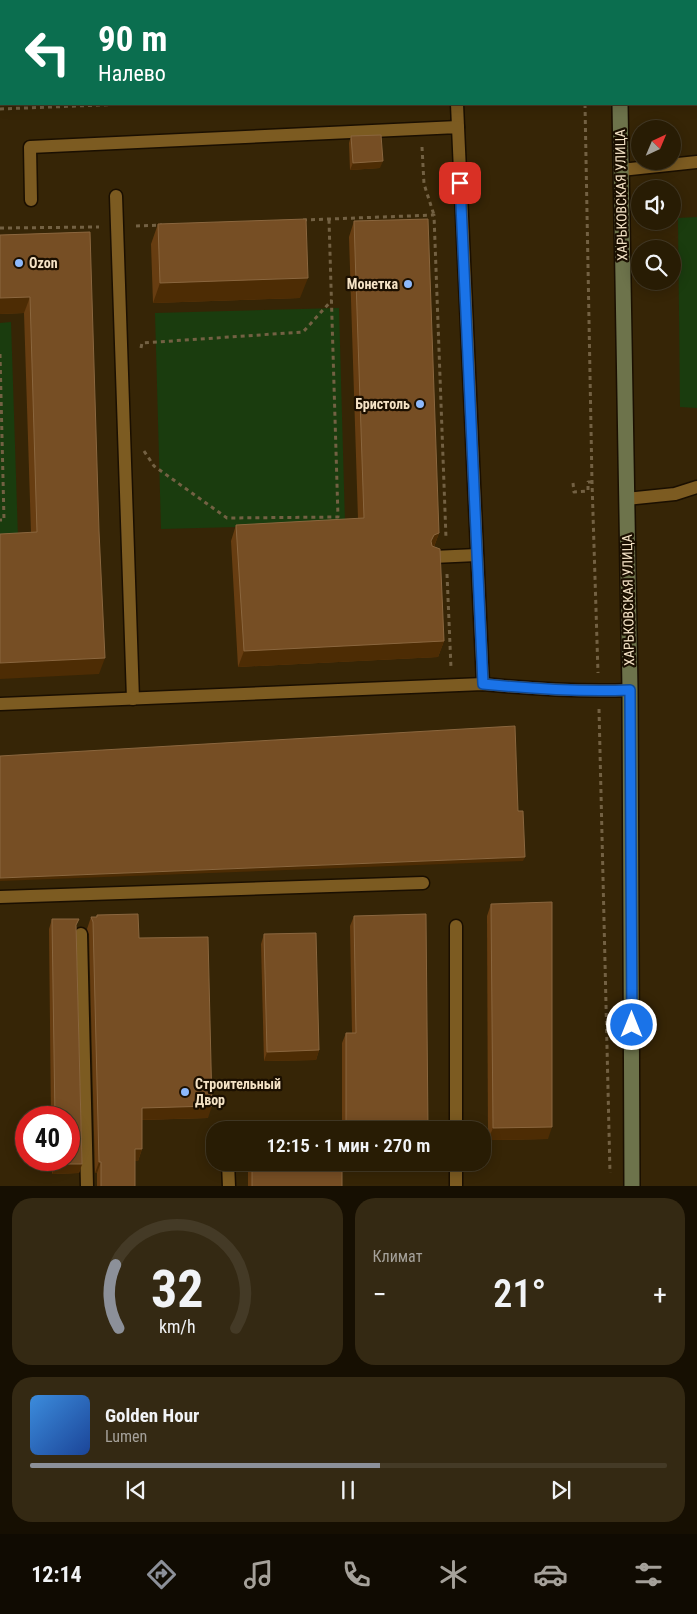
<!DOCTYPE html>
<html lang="ru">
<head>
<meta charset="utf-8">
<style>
	:root { --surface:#281c04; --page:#342913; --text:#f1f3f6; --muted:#a5a19a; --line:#443a26; --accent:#8c9099 }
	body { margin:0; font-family:"Roboto Condensed",sans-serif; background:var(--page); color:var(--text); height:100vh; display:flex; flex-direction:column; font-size:19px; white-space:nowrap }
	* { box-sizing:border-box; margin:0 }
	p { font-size:16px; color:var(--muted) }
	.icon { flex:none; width:28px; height:28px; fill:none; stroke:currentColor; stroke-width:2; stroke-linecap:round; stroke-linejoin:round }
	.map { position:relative; height:1186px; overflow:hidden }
	.panel { display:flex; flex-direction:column; gap:12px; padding:12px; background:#160f02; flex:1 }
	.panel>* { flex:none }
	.top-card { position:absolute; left:0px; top:0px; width:698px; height:105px; box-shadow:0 2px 12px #0003,0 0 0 1px var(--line); background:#0b6e4f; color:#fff; overflow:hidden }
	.needle { width:32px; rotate:44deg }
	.fabs { position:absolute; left:631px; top:120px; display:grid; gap:10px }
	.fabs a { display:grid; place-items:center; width:50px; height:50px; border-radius:50%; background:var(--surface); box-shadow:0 2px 12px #0003,0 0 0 1px var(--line); font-size:25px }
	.speed { position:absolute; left:15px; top:1106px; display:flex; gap:10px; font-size:25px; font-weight:700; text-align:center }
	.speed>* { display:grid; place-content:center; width:65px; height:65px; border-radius:50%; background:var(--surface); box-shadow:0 2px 12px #0003,0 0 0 1px var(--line); line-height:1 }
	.speed .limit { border:8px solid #d22; background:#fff; color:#111 }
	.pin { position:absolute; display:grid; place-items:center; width:42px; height:42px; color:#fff; margin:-21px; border-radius:10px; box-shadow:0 2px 8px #0006 }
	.me { position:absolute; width:55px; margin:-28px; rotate:0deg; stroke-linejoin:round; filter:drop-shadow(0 0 4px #0008) }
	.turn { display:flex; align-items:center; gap:18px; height:105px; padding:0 15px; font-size:22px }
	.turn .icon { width:65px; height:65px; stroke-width:2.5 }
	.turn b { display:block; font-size:35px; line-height:42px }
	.big { font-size:38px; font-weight:600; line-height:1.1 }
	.panel .card { flex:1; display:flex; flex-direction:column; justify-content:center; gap:8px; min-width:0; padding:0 18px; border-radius:20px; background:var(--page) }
	.panel .dial { align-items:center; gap:0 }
	.dial svg { height:130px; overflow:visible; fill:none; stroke:var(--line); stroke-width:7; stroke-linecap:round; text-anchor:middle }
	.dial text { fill:var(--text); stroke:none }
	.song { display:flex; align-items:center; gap:15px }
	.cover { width:60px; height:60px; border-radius:8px; background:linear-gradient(135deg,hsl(210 70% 55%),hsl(220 70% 35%)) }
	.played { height:5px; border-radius:2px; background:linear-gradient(90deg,var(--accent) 55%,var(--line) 55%) }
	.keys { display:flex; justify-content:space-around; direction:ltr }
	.heat { display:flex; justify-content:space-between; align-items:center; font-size:28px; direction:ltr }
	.panel .tiles { flex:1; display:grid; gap:12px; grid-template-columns:1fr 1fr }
	.card:last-child { grid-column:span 2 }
	.trip { position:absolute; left:206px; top:1121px; width:285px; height:50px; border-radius:20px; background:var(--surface); box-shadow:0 2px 12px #0003,0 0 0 1px var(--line); font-weight:600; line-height:50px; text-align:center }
	.menu { display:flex; height:80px; justify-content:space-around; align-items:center; background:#100b02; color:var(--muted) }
	.menu .icon { width:35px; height:35px }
	.menu .current { color:var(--accent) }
	.menu b { font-size:22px; color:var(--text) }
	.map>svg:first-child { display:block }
</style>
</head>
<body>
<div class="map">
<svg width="697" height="1187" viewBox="0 0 697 1187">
	<rect width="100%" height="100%" fill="#362506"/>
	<!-- green -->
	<g fill="#1a3c0e">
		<path d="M697,217v191l-17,-1 -2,-189z"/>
		<path d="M339,308l6,216 -184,5 -6,-216z"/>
		<path d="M11,322l7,216 -18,1v-216z"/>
	</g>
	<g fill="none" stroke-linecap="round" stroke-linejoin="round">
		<!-- lane casing -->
		<g stroke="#1a0f01" stroke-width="15">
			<g id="lane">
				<path d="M455,0v1"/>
				<path d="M457,104l1,23"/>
				<path d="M621,170l76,-8"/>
				<path d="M116,196l17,503"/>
				<path d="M31,200l-1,-53 428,-20 25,557"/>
				<path d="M626,499l49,-5 22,-7"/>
				<path d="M433,557l44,-2"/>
				<path d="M0,704l483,-20c49,5 97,8 147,6"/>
				<path d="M0,897l423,-14"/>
				<path d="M81,934l6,253"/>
				<path d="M456,1130v-204"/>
				<path d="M228,1162l1,25"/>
				<path d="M456,1187v-25"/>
			</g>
		</g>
		<!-- secondary casing -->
		<g stroke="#1a0f01" stroke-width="18">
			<g id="secondary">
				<path d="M618,0v1"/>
				<path d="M620,104l10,586 2,497"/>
			</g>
		</g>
		<!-- path -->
		<g stroke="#736143" stroke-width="3" stroke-dasharray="4 4" stroke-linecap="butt">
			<path d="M415,0v1"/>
			<path d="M583,0v1"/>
			<path d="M19,1l107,-1"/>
			<path d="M0,20h1"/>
			<path d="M0,57l1,-4"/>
			<path d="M585,104l7,378 6,191"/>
			<path d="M0,109l127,-5"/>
			<path d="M422,147l2,37 10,31"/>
			<path d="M303,220l131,-5 12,323"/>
			<path d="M136,226l26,-1"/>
			<path d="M0,228l99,-1"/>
			<path d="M141,348l1,-5 161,-11 29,-32"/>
			<path d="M0,354l4,166h-4"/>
			<path d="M144,451l10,15 73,52 111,-1 -9,-297"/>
			<path d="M573,483l1,9 14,-1v-9h4"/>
			<path d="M447,574l4,94"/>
			<path d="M599,709l11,464"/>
		</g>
		<!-- lane -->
		<use href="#lane" stroke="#7c5b21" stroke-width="12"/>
		<!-- secondary -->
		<use href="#secondary" stroke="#6d734b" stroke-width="15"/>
	</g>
	<!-- wall -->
	<g fill="#673d11">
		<path d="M351,136l29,32 -30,2 -1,-27z"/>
		<path d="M354,221l85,312 -5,14 10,94 -6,16 -200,10 -7,-126 5,-16 122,-6 -9,-282z"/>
		<path d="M158,224l142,74 -147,5 -2,-59z"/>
		<path d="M90,232l9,442 -68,-142 -7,-219 -24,1v-79z"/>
		<path d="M491,904l57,235 -60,1 -1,-224z"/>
		<path d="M97,915l42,23 69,180 -66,2v29l-4,12h-3v26h-38v-14h-2l-6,-239 -2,-5 4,-12h5z"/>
		<path d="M354,916l74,214h-179l3,-8 90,-1v-78l4,-10h6l-2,-107z"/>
		<path d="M52,919l24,6 6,239 -3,9 -27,1v-14h17v-42h-18l-2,-189z"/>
		<path d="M264,934l55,116 -3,10 -52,1 -3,-117z"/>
		<rect x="248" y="1162" width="94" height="25"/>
	</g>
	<!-- shaded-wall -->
	<g fill="#4d2c04">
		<path d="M383,161l-3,7 -30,2 3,-7z"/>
		<path d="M308,278l-8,20 -147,5 7,-20z"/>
		<path d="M30,297l-6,16 -24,1v-16z"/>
		<path d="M439,533l-6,16 -2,-8 3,-6z"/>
		<path d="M444,641l-6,16 -200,10 6,-16z"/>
		<path d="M105,658l-6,16 -99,5v-16z"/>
		<path d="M525,857l-2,4 -523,20v-3z"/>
		<path d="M319,1050l-3,10 -52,1 3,-9z"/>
		<path d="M212,1106l-4,12 -71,2 5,-12z"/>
		<path d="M552,1127l-4,12 -60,1 5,-12z"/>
		<path d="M135,1149h7l-4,12h-8z"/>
		<path d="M99,1162h2l-4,11h-2z"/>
		<path d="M56,1164h26l-3,9 -27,1z"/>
	</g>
	<!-- building -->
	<g fill="#764e24" stroke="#8a663e">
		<rect x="196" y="0" width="217" height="1"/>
		<path d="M381,135l2,26 -30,2 -2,-27z"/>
		<path d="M306,219l2,59 -148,5 -2,-59z"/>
		<path d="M428,219l11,314 -5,2 -3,6 1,5 8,3 4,92 -200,10 -8,-126 128,-7 -10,-297z"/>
		<path d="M90,232l9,299 6,127 -105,5v-129l37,-2 -7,-235 -30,1v-63z"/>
		<path d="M515,726l3,85h5l2,46 -525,21v-122z"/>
		<path d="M552,902v225l-59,1 -2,-224z"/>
		<path d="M138,914l1,24 69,-1 4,169 -70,2v41h-7v38h-34v-25h-2l-6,-240 -2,-5h6v-2z"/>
		<path d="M426,914l2,216h-176v-8l94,-1v-88h10l-2,-117z"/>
		<path d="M52,919h27l-3,6 6,239h-26l-1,-4h14v-42h-14z"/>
		<path d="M316,933l3,117 -52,2 -3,-118z"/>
		<rect x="252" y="1162" width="90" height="25"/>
	</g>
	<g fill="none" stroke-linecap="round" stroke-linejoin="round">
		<!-- route casing -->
		<g stroke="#114b97" stroke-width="12">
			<path id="route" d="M460,183l23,501c49,5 97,8 147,6l2,335"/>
		</g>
		<!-- route -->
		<use href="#route" stroke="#1a73e8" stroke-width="9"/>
	</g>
	<!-- markers -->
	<g fill="#8db9fc" stroke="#1b0f00" stroke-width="2">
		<circle cx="19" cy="263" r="5"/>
		<circle cx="408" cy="284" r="5"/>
		<circle cx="420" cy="404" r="5"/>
		<circle cx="185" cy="1092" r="5"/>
	</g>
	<g text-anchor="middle" stroke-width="4.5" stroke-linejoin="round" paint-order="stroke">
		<!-- street labels -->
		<g font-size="14" fill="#f5e3c6" stroke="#1b0f00">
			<text transform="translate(621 195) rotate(-91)" y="5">ХАРЬКОВСКАЯ УЛИЦА</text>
			<text transform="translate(628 600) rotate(-91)" y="5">ХАРЬКОВСКАЯ УЛИЦА</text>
		</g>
		<!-- poi labels -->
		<g font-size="14" font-weight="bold" fill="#f5e3c6" stroke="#1b0f00" text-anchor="start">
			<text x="29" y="268">Ozon</text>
			<text x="398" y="289" text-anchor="end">Монетка</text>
			<text x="410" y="409" text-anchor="end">Бристоль</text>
			<text x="195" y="1089">Строительный<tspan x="195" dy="16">Двор</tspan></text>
		</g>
	</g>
</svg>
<div class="fabs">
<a><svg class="needle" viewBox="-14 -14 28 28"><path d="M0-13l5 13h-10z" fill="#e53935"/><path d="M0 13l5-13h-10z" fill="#a5a19a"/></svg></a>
<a><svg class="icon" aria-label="sound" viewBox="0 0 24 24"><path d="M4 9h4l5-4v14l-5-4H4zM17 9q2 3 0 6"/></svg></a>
<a><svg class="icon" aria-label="search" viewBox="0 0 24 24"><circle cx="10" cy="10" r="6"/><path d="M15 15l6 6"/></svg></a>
</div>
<div class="speed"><div class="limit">40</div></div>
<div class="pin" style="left:460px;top:183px;background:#d93025"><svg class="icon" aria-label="arrive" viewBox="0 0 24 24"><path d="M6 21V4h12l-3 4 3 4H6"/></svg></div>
<svg class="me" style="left:632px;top:1025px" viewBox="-20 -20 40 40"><circle r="17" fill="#1a73e8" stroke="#fff" stroke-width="3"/><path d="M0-11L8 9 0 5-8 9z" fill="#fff"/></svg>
<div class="trip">12:15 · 1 мин · 270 m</div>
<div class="top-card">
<div class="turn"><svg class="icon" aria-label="left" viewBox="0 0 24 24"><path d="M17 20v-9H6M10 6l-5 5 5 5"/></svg><div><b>90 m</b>Налево</div></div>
</div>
</div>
<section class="panel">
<div class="tiles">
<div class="card dial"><svg viewBox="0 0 100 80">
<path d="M14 69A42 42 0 1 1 86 69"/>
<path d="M14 69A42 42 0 0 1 12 30" stroke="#8c9099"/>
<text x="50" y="56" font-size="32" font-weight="700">32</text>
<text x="50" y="72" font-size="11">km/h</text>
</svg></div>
<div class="card"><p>Климат</p>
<div class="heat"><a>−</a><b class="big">21°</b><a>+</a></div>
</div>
<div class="card">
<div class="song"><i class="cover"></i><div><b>Golden Hour</b><p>Lumen</p></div></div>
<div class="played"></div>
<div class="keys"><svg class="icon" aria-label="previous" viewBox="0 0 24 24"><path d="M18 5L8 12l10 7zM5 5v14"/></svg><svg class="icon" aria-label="pause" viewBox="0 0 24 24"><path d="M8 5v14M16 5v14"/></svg><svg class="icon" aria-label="next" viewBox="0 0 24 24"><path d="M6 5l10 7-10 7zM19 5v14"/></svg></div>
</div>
</div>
</section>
<nav class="menu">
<b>12:14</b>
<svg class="icon current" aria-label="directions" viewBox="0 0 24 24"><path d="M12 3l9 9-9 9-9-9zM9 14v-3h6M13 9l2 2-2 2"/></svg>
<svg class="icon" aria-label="music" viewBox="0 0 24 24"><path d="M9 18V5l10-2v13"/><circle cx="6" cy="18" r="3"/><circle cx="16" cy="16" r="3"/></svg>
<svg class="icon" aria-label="phone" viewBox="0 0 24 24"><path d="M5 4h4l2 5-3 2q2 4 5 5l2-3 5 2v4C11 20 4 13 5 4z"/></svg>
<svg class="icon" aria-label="climate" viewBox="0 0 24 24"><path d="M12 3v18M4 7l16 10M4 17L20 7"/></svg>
<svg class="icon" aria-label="car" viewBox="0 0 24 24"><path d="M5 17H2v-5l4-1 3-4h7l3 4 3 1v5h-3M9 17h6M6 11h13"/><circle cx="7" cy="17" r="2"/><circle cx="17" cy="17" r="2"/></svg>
<svg class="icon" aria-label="filters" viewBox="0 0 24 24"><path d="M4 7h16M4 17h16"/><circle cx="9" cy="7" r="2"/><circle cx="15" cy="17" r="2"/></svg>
</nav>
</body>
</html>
